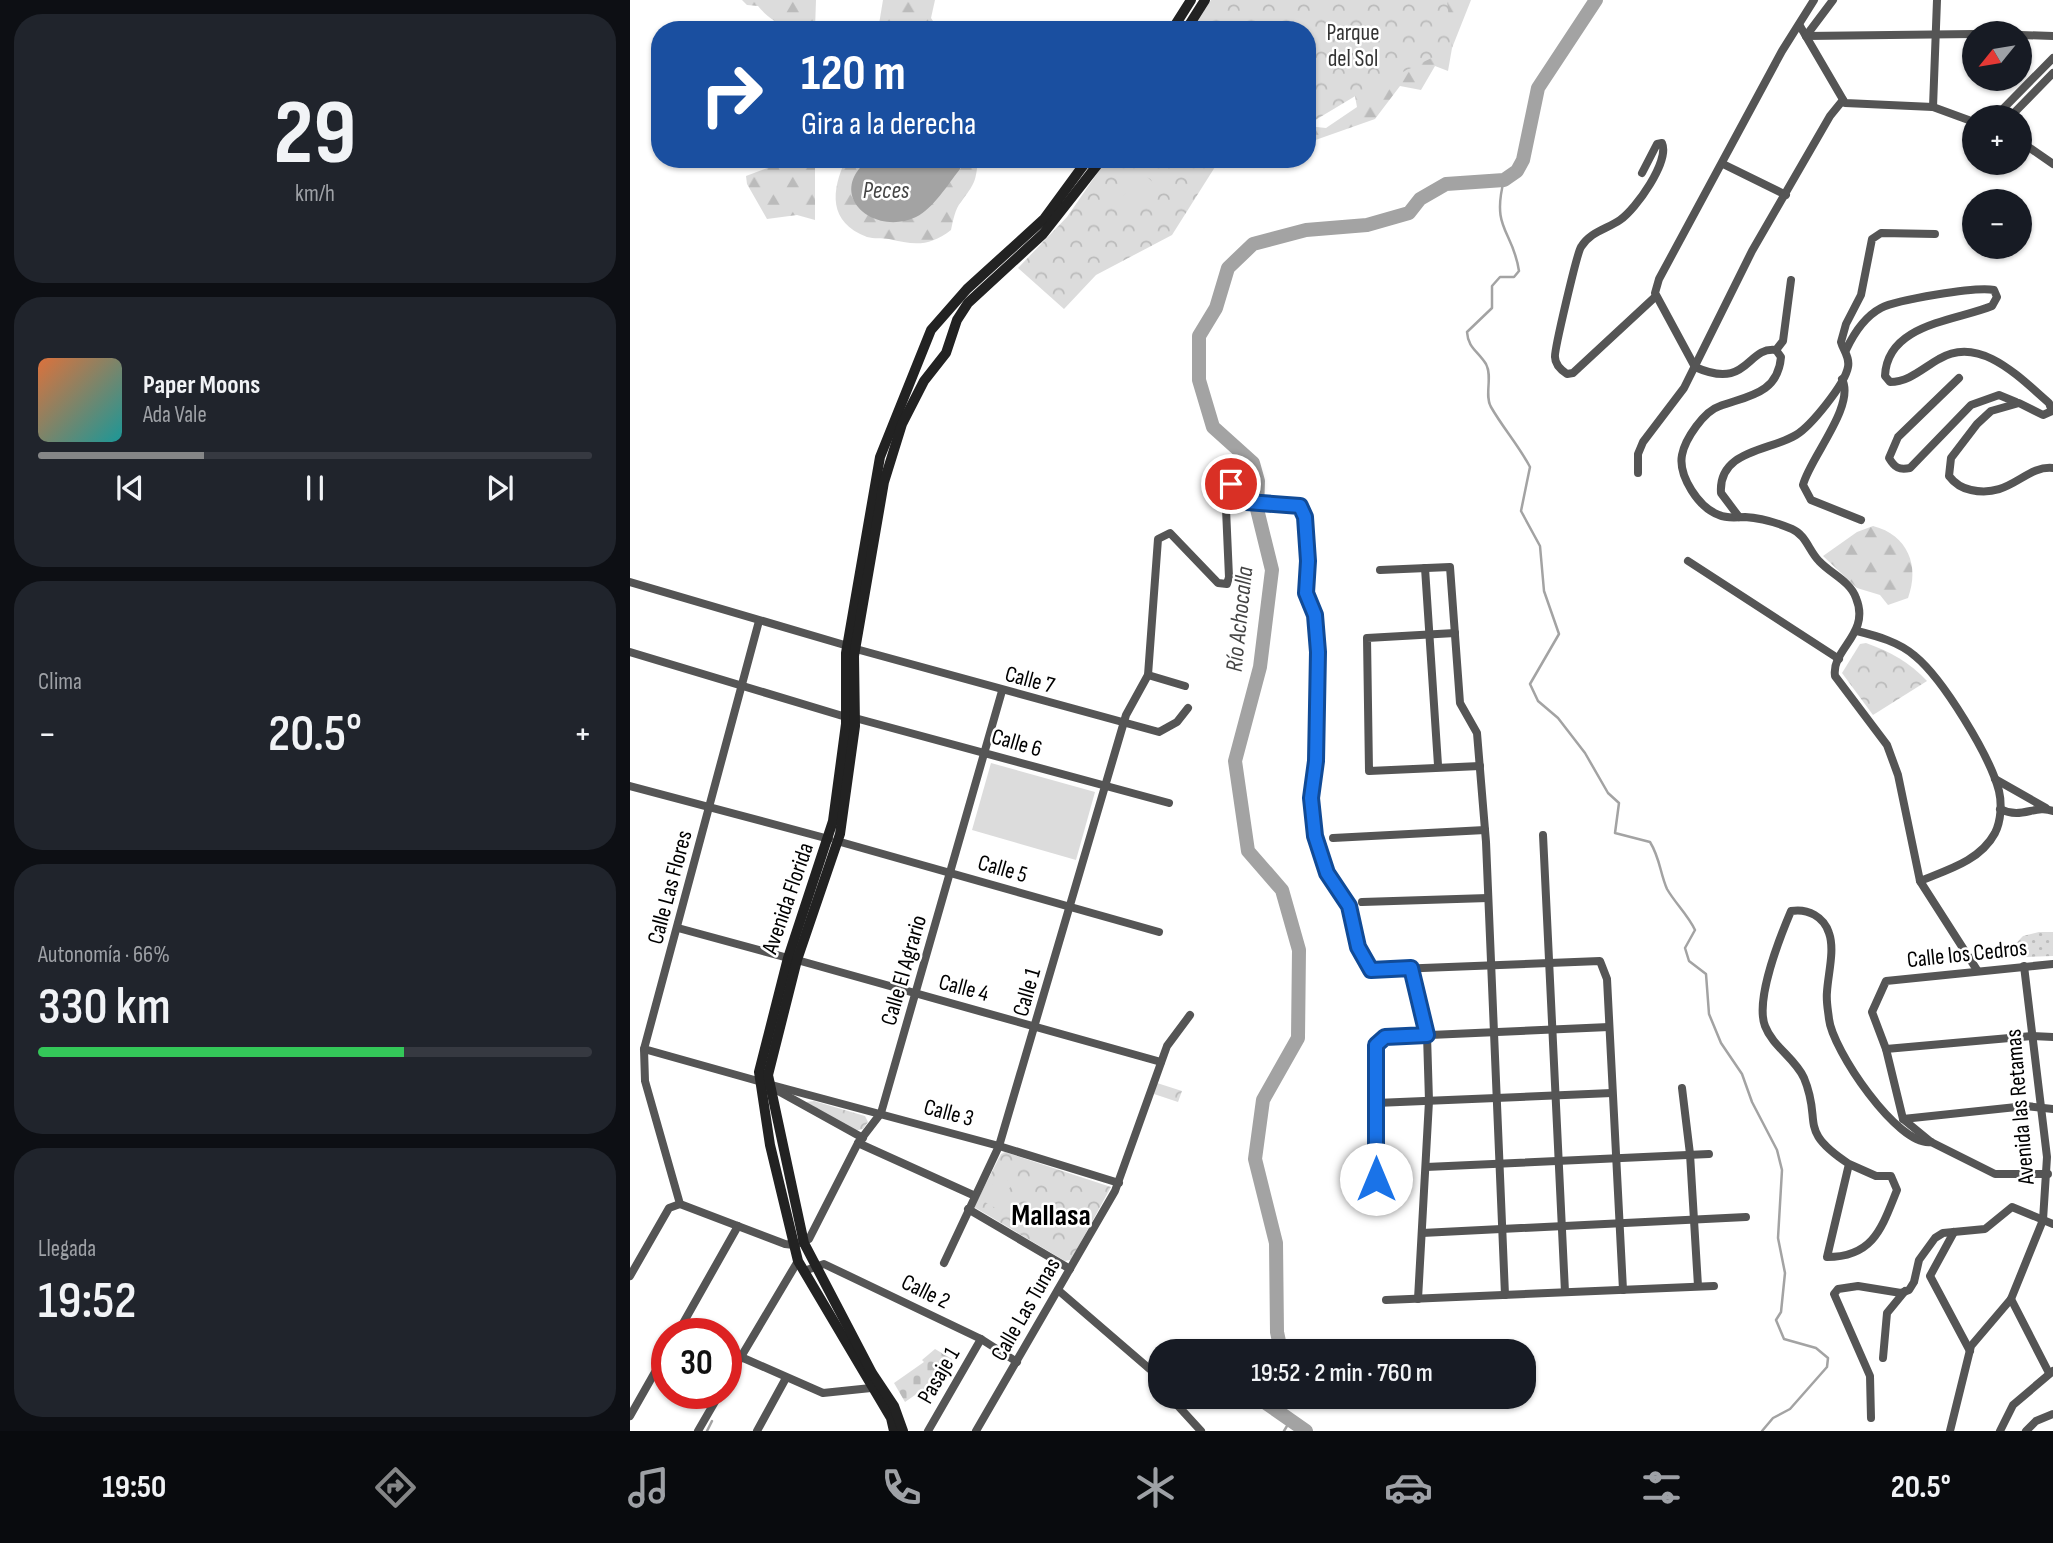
<!DOCTYPE html>
<html lang="es">
<head>
<meta charset="utf-8">
<style>
	:root { --surface:#171b24; --page:#20242c; --text:#f1f3f6; --muted:#9ea1a6; --line:#363941; --accent:#858687 }
	body { margin:0; font-family:"Sofia Sans Condensed",sans-serif; background:var(--page); color:var(--text); height:100vh; display:flex; flex-direction:column; font-size:26px; white-space:nowrap }
	* { box-sizing:border-box; margin:0 }
	p { font-size:23px; color:var(--muted) }
	.icon { flex:none; width:38px; height:38px; fill:none; stroke:currentColor; stroke-width:2; stroke-linecap:round; stroke-linejoin:round }
	.map { position:relative; flex:1; overflow:hidden }
	.sheet { display:flex; flex-direction:column; gap:14px; padding:14px; background:#0d0f14; width:630px }
	.sheet>* { flex:none }
	.guide { position:absolute; left:21px; top:21px; width:665px; height:147px; border-radius:28px; box-shadow:0 2px 5px #0004; background:#1a4fa0; color:#fff; overflow:hidden }
	.needle { width:46px; rotate:240deg }
	.buttons { position:absolute; left:1332px; top:21px; display:grid; gap:14px }
	.buttons a { display:grid; place-items:center; width:70px; height:70px; border-radius:50%; background:var(--surface); box-shadow:0 2px 5px #0004; font-size:35px }
	.speed { position:absolute; left:21px; top:1318px; display:flex; gap:14px; font-size:35px; font-weight:700; text-align:center }
	.speed>* { display:grid; place-content:center; width:91px; height:91px; border-radius:50%; background:var(--surface); box-shadow:0 2px 5px #0004; line-height:1 }
	.speed .limit { border:10px solid #d22; background:#fff; color:#111 }
	.pin { position:absolute; display:grid; place-items:center; width:60px; height:60px; color:#fff; margin:-30px; border:4px solid #fff; border-radius:50%; box-shadow:0 2px 7px #0007 }
	.me { position:absolute; width:77px; margin:-38px; rotate:0deg; stroke-linejoin:round; filter:drop-shadow(0 0 5px #0008) }
	.turn { display:flex; align-items:center; gap:24px; height:147px; padding:0 35px; font-size:32px }
	.turn .icon { width:91px; height:91px; stroke-width:2.5 }
	.turn b { display:block; font-size:49px; line-height:60px }
	.big { font-size:52px; font-weight:600; line-height:1.1 }
	.sheet .card { flex:1; display:flex; flex-direction:column; justify-content:center; gap:10px; min-width:0; padding:0 24px; border-radius:28px; background:var(--page) }
	.sheet .dial { align-items:center; gap:0 }
	.dial b { font-size:91px; line-height:1 }
	.song { display:flex; align-items:center; gap:21px }
	.cover { width:84px; height:84px; border-radius:10px; background:linear-gradient(135deg,hsl(20 70% 55%),hsl(180 70% 35%)) }
	.played { height:7px; border-radius:4px; background:linear-gradient(90deg,var(--accent) 30%,var(--line) 30%) }
	.keys { display:flex; justify-content:space-around; direction:ltr }
	.heat { display:flex; justify-content:space-between; align-items:center; font-size:38px; direction:ltr }
	.charge { height:10px; border-radius:5px; background:linear-gradient(90deg,#34c759 66%,var(--line) 0) }
	.trip { position:absolute; left:518px; top:1339px; width:388px; height:70px; border-radius:28px; background:var(--surface); box-shadow:0 2px 5px #0004; font-weight:600; line-height:70px; text-align:center }
	.tabs { display:flex; height:112px; justify-content:space-around; align-items:center; background:#090b0e; color:var(--muted) }
	.tabs .icon { width:49px; height:49px }
	.tabs .selected { color:var(--accent) }
	.tabs b { font-size:32px; color:var(--text) }
	main { display:flex; flex:1; min-height:0 }
	.map>svg:first-child { display:block }
</style>
</head>
<body>
<main>
<section class="sheet">
<div class="card dial"><b>29</b><p>km/h</p></div>
<div class="card">
<div class="song"><i class="cover"></i><div><b>Paper Moons</b><p>Ada Vale</p></div></div>
<div class="played"></div>
<div class="keys"><svg class="icon" aria-label="previous" viewBox="0 0 24 24"><path d="M18 5L8 12l10 7zM5 5v14"/></svg><svg class="icon" aria-label="pause" viewBox="0 0 24 24"><path d="M8 5v14M16 5v14"/></svg><svg class="icon" aria-label="next" viewBox="0 0 24 24"><path d="M6 5l10 7-10 7zM19 5v14"/></svg></div>
</div>
<div class="card"><p>Clima</p>
<div class="heat"><a>−</a><b class="big">20.5°</b><a>+</a></div>
</div>
<div class="card"><p>Autonomía · 66%</p><b class="big">330 km</b><div class="charge"></div></div>
<div class="card"><p>Llegada</p><b class="big">19:52</b></div>
</section>
<div class="map">
<svg width="1423" height="1431" viewBox="0 0 1423 1431">
	<defs>
		<pattern id="grass-dots" width="8" height="8" patternUnits="userSpaceOnUse" patternTransform="scale(1.75)"><rect width="8" height="8" fill="#dcdcdc"/><path d="M2 2h.1M6 6h.1" fill="none" stroke="#bbb" stroke-width="1.8" stroke-linecap="round"/></pattern>
		<pattern id="forest-firs" width="22" height="20" patternUnits="userSpaceOnUse" patternTransform="scale(1.75)"><rect width="22" height="20" fill="#dcdcdc"/><path d="M5 1l3.5 6h-7zM16 11l3.5 6h-7z" fill="#bbb"/></pattern>
		<pattern id="cemetery-stones" width="16" height="16" patternUnits="userSpaceOnUse" patternTransform="scale(1.75)"><rect width="16" height="16" fill="#dcdcdc"/><path d="M2 7V4a2 2 0 0 1 4 0v3zM10 15v-3a2 2 0 0 1 4 0v3z" fill="#bbb"/></pattern>
		<pattern id="park-crowns" width="20" height="18" patternUnits="userSpaceOnUse" patternTransform="scale(1.75)"><rect width="20" height="18" fill="#dcdcdc"/><path d="M2 6a3 3 0 1 1 6 0M12 15a3 3 0 1 1 6 0" fill="none" stroke="#bbb"/></pattern>
	</defs>
	<rect width="100%" height="100%" fill="#fff"/>
	<!-- grass -->
	<path fill="url(#grass-dots)" d="M1409,932h14v24l-51,2 21,-22z"/>
	<!-- forest -->
	<g fill="url(#forest-firs)">
		<path d="M112,0h74l-1,30c-25,0 -40,-4 -57,-24l-11,-1z"/>
		<path d="M253,0h52l-4,18 8,12h-61z"/>
		<path d="M805,0h36l-19,48 -4,23 -13,-5 -14,24 -21,-4 -25,33 -68,24v-17l19,2 31,-21 -6,-32z"/>
		<path d="M150,159h35v61l-18,-5 -30,4 -20,-35 -1,-8 35,-13z"/>
		<path d="M216,159h23l-9,7 99,3 1,-10h18c-2,24 -4,25 -17,43 -6,7 -8,19 -10,28 -22,17 -37,15 -62,9 -7,-1 -15,0 -22,-2 -39,-15 -36,-46 -21,-78z"/>
		<path d="M1243,526c35,9 47,40 35,72l-20,7 -8,-10 -23,-7 -34,-32 34,-24z"/>
	</g>
	<!-- cemetery -->
	<path fill="url(#cemetery-stones)" d="M305,1349l17,10 -5,9 4,3 -4,6h-6l-36,25 -11,-19 30,-21 -2,-2z"/>
	<!-- park -->
	<g fill="url(#park-crowns)">
		<path d="M581,0h236l5,48 -90,44 -55,33v-95h-115z"/>
		<path d="M477,159h113l-48,76 -76,40 -32,34 -46,-41 49,-51z"/>
		<path d="M1236,643c25,9 43,19 61,38l-54,34 -31,-42 18,-29z"/>
		<path d="M527,1083l25,8 -4,11 -24,-8z"/>
		<path d="M184,1101l51,15 3,6 -5,7 -8,2 -49,-29z"/>
		<path d="M375,1152l106,35 -40,73 -6,1 -91,-54 27,-53z"/>
	</g>
	<!-- pitch -->
	<g fill="#dcdcdc">
		<path d="M513,173l16,15 -22,26 -17,-15z"/>
		<path d="M361,763l104,29 -19,68 -104,-30z"/>
		<path d="M368,1175l14,9 -15,25 -14,-8z"/>
	</g>
	<!-- water -->
	<path fill="#a3a3a3" d="M239,159h91v10c-12,15 -26,39 -44,48 -42,20 -92,-22 -47,-58z"/>
	<g fill="none" stroke-linecap="round" stroke-linejoin="round">
		<!-- stream -->
		<g stroke="#a3a3a3" stroke-width="2.5">
			<path d="M874,180c-13,50 9,50 15,91l-5,6h-14l-8,9v22l-25,24c1,16 11,19 19,32 7,13 -2,31 5,43 12,21 28,39 39,60l-9,44 19,35 4,45 15,43 -29,50 8,17 20,17 27,35 23,40 11,10 -4,30 35,9c10,16 10,31 17,47 8,14 21,26 28,41l-10,18 4,13 17,13 3,40 12,29 21,31 10,28 25,48 5,20 -4,68 7,35 -4,39 -5,8 8,19 32,9 12,10 -1,9 -37,42 -17,9 -11,13"/>
			<path d="M77,1431l5,-10"/>
			<path d="M654,1431l6,-10"/>
		</g>
		<!-- river -->
		<g stroke="#a3a3a3" stroke-width="14">
			<path d="M651,1351l-4,-19 -1,-89 -21,-84 8,-59 35,-62 1,-88 -17,-60 -34,-39 -13,-90 25,-94 12,-97 -15,-61 1,-28 -5,-18 -40,-36 -14,-47v-44l17,-28 12,-40 25,-24 53,-14 61,-5 42,-12 11,-14 26,-15 58,-4 13,-9 6,-11 15,-72 58,-88"/>
			<path d="M635,1396l-2,5 43,30"/>
		</g>
		<!-- minor -->
		<g stroke="#555" stroke-width="8">
			<path d="M1184,0l-32,51 -123,228 -4,14 40,74c54,24 51,-21 81,-17l5,7c-3,37 -34,39 -61,49 -16,5 -35,33 -38,49 -4,21 17,53 37,60 9,4 18,2 26,2 15,1 33,6 47,12 14,6 17,22 27,32 12,13 31,20 37,37 15,36 -25,51 -21,78l52,69 11,30 22,106 57,89"/>
			<path d="M1170,26l45,77 88,4 41,15"/>
			<path d="M1390,35l33,1"/>
			<path d="M1176,36l168,-2"/>
			<path d="M1176,36l27,-36"/>
			<path d="M1303,107l4,-107"/>
			<path d="M1365,117l58,-59"/>
			<path d="M1380,117l43,-44"/>
			<path d="M1390,141l33,23"/>
			<path d="M1093,164l63,31"/>
			<path d="M1012,173l15,-29 5,-1c8,18 -26,66 -42,77 -13,9 -30,12 -39,27 -4,6 -27,104 -26,110 0,8 6,13 12,17l6,-1 82,-76"/>
			<path d="M1146,350l7,-9 8,-61"/>
			<path d="M1216,350c8,-17 18,-33 35,-42 15,-8 96,-22 113,-18l3,7 -5,9c-37,15 -105,18 -107,70l5,6c19,0 33,-14 49,-23 41,-25 82,20 110,44l3,8 -9,4 -24,-12 -28,8 -14,13 -26,34 -2,18c6,8 12,12 22,14 39,9 54,-25 82,-22"/>
			<path d="M1329,378l-61,59 -9,21c6,10 10,12 21,10l61,-63 28,-10 17,7"/>
			<path d="M1212,379c14,27 -33,80 -39,106l8,15 50,20"/>
			<path d="M1008,473v-19l5,-12 41,-54 68,-137 78,-135 13,-16"/>
			<path d="M1109,517l-18,-24c-3,-43 49,-42 75,-58 15,-9 49,-51 52,-68 2,-10 -5,-17 -7,-25l5,-18 15,-29 11,-56 9,-6 54,1"/>
			<path d="M1058,561l151,98"/>
			<path d="M795,568l13,197"/>
			<path d="M750,570l70,-3 10,136 17,30 9,109 19,453"/>
			<path d="M0,582l218,64"/>
			<path d="M1227,631c20,5 42,11 58,25 28,23 75,100 84,135 3,13 2,30 -4,42 -15,28 -48,37 -75,48"/>
			<path d="M825,633l-88,5 2,133 111,-5"/>
			<path d="M226,649l303,83 18,-10 11,-14"/>
			<path d="M0,652l216,65"/>
			<path d="M518,675l37,11"/>
			<path d="M225,718l314,85"/>
			<path d="M1365,779l51,29"/>
			<path d="M0,786l199,53"/>
			<path d="M1370,809c22,11 35,-5 53,2"/>
			<path d="M913,835l22,457"/>
			<path d="M703,838l152,-8"/>
			<path d="M207,841l322,91"/>
			<path d="M732,902l126,-4"/>
			<path d="M48,928l110,30"/>
			<path d="M167,960l364,102"/>
			<path d="M781,968l16,67 2,66 -11,198"/>
			<path d="M14,1049l114,32"/>
			<path d="M1256,1049l146,-13 21,1"/>
			<path d="M138,1084l231,62 120,37"/>
			<path d="M141,1087l92,51"/>
			<path d="M1052,1088l8,66 8,132"/>
			<path d="M746,1103l236,-10"/>
			<path d="M1273,1119l123,-13 27,3"/>
			<path d="M228,1143l115,52"/>
			<path d="M1219,1164l27,12h15l6,14c-15,37 -23,67 -70,67l22,-93c-53,-35 -26,-41 -45,-86 -9,-20 -31,-31 -39,-52 -10,-26 15,-89 26,-115 17,-3 33,6 38,22 6,17 -1,41 -2,59 -1,9 1,18 2,27 3,30 69,128 102,123"/>
			<path d="M796,1167l283,-13"/>
			<path d="M1418,1174h-53l-64,-32 -28,-23 -17,-70 -14,-37 14,-31 167,-17"/>
			<path d="M50,1204l105,40 9,1 15,-6 49,-96 23,-30 121,-422"/>
			<path d="M50,1204l-35,-123 -1,-32 115,-428"/>
			<path d="M747,1204l-1,-159 9,-8 224,-10"/>
			<path d="M338,1209l102,60"/>
			<path d="M1324,1232l-24,44 40,75"/>
			<path d="M792,1233l324,-16"/>
			<path d="M314,1263l55,-117 127,-431 22,-40 10,-136 12,-6 48,50 9,1 2,-7 -4,-91 4,-3 18,19 53,4 5,11 3,44 -2,32 9,22 3,37 -2,109 -5,37 4,39 12,36 22,33 9,42 13,22 229,-9 7,18 16,311"/>
			<path d="M174,1271l20,-7 157,75 36,23"/>
			<path d="M0,1276l39,-68 11,-4"/>
			<path d="M428,1290l94,81 8,13"/>
			<path d="M1381,1299l38,74"/>
			<path d="M756,1300l328,-14"/>
			<path d="M47,1334l61,-108"/>
			<path d="M111,1357l82,36 48,-5"/>
			<path d="M1253,1358l4,-45 18,-22"/>
			<path d="M96,1382l72,-121"/>
			<path d="M539,1396l32,35"/>
			<path d="M0,1416l37,-65"/>
			<path d="M1241,1418l-1,-42 -36,-82 4,-5 20,-3 43,7 8,-3 5,-8 5,-22 16,-22 8,-5 42,-4 27,-22 41,17"/>
			<path d="M68,1431l22,-38"/>
			<path d="M127,1431l29,-53"/>
			<path d="M298,1431l53,-92"/>
			<path d="M346,1431l139,-240 52,-145 23,-31"/>
			<path d="M1320,1431l21,-85 40,-47 32,-79 4,-63 -23,-191"/>
			<path d="M1370,1431l13,-26 40,-34"/>
			<path d="M1396,1431l10,-10 17,-7"/>
		</g>
		<!-- secondary -->
		<g stroke="#222" stroke-width="10">
			<path d="M542,30l19,-30"/>
			<path d="M556,30l19,-30"/>
			<path d="M264,1431l-3,-13 -93,-157 -28,-116 -11,-73 29,-114 45,-137 13,-97v-71l34,-196 51,-127 36,-41 77,-70 44,-60"/>
			<path d="M273,1431l-9,-25 -22,-33 -68,-130 -36,-168 29,-115 43,-126 15,-108 -1,-70 30,-174 18,-58 22,-43 22,-28 11,-33 11,-17 75,-69 59,-75"/>
		</g>
	</g>
	<g fill="none" stroke-linecap="round" stroke-linejoin="round">
		<!-- route casing -->
		<g stroke="#114b97" stroke-width="18">
			<path id="route" d="M601,484l16,18 53,4 5,11 3,44 -2,32 9,22 3,37 -2,109 -5,37 4,38 12,37 22,33 9,41 13,23 40,-2 16,67 -42,2 -9,8v134"/>
		</g>
		<!-- route -->
		<use href="#route" stroke="#1a73e8" stroke-width="12"/>
	</g>
	<g text-anchor="middle" stroke-width="5" stroke-linejoin="round" paint-order="stroke">
		<!-- park labels -->
		<g font-size="23" fill="#333" stroke="#fff">
			<text x="723" y="40">Parque<tspan x="723" dy="26">del Sol</tspan></text>
		</g>
		<!-- street labels -->
		<g font-size="23" fill="#000" stroke="#fff">
			<text transform="translate(400 679) rotate(15)" y="8">Calle 7</text>
			<text transform="translate(387 742) rotate(16)" y="8">Calle 6</text>
			<text transform="translate(373 868) rotate(16)" y="8">Calle 5</text>
			<text transform="translate(39 887) rotate(-75)" y="8">Calle Las Flores</text>
			<text transform="translate(157 898) rotate(-71)" y="8">Avenida Florida</text>
			<text transform="translate(1337 953) rotate(-6)" y="8">Calle los Cedros</text>
			<text transform="translate(273 970) rotate(-74)" y="8">Calle El Agrario</text>
			<text transform="translate(334 987) rotate(15)" y="8">Calle 4</text>
			<text transform="translate(396 992) rotate(-74)" y="8">Calle 1</text>
			<text transform="translate(1389 1107) rotate(-95)" y="8">Avenida las Retamas</text>
			<text transform="translate(319 1112) rotate(15)" y="8">Calle 3</text>
			<text transform="translate(296 1291) rotate(26)" y="8">Calle 2</text>
			<text transform="translate(395 1309) rotate(-60)" y="8">Calle Las Tunas</text>
			<text transform="translate(308 1375) rotate(-60)" y="8">Pasaje 1</text>
		</g>
		<!-- water labels -->
		<g font-size="24" font-style="italic" fill="#444" stroke="#fff">
			<text x="256" y="198">Peces</text>
			<text transform="translate(609 619) rotate(-84)" y="8">Río Achocalla</text>
		</g>
		<!-- district labels -->
		<g font-size="30" font-weight="bold" fill="#000" stroke="#fff">
			<text x="421" y="1225">Mallasa</text>
		</g>
	</g>
</svg>
<div class="buttons">
<a><svg class="needle" viewBox="-14 -14 28 28"><path d="M0-13l5 13h-10z" fill="#e53935"/><path d="M0 13l5-13h-10z" fill="#9ea1a6"/></svg></a>
<a>+</a>
<a>−</a>
</div>
<div class="speed"><div class="limit">30</div></div>
<div class="pin" style="left:601px;top:484px;background:#d93025"><svg class="icon" aria-label="arrive" viewBox="0 0 24 24"><path d="M6 21V4h12l-3 4 3 4H6"/></svg></div>
<svg class="me" style="left:746px;top:1179px" viewBox="-20 -20 40 40"><circle r="19" fill="#fff"/><path d="M0-13L10 11 0 6-10 11z" fill="#1a73e8"/></svg>
<div class="trip">19:52 · 2 min · 760 m</div>
<div class="guide">
<div class="turn"><svg class="icon" aria-label="right" viewBox="0 0 24 24"><path d="M7 20v-9h11M14 6l5 5-5 5"/></svg><div><b>120 m</b>Gira a la derecha</div></div>
</div>
</div>
</main>
<nav class="tabs">
<b>19:50</b>
<svg class="icon selected" aria-label="directions" viewBox="0 0 24 24"><path d="M12 3l9 9-9 9-9-9zM9 14v-3h6M13 9l2 2-2 2"/></svg>
<svg class="icon" aria-label="music" viewBox="0 0 24 24"><path d="M9 18V5l10-2v13"/><circle cx="6" cy="18" r="3"/><circle cx="16" cy="16" r="3"/></svg>
<svg class="icon" aria-label="phone" viewBox="0 0 24 24"><path d="M5 4h4l2 5-3 2q2 4 5 5l2-3 5 2v4C11 20 4 13 5 4z"/></svg>
<svg class="icon" aria-label="climate" viewBox="0 0 24 24"><path d="M12 3v18M4 7l16 10M4 17L20 7"/></svg>
<svg class="icon" aria-label="car" viewBox="0 0 24 24"><path d="M5 17H2v-5l4-1 3-4h7l3 4 3 1v5h-3M9 17h6M6 11h13"/><circle cx="7" cy="17" r="2"/><circle cx="17" cy="17" r="2"/></svg>
<svg class="icon" aria-label="filters" viewBox="0 0 24 24"><path d="M4 7h16M4 17h16"/><circle cx="9" cy="7" r="2"/><circle cx="15" cy="17" r="2"/></svg>
<b>20.5°</b>
</nav>
</body>
</html>
